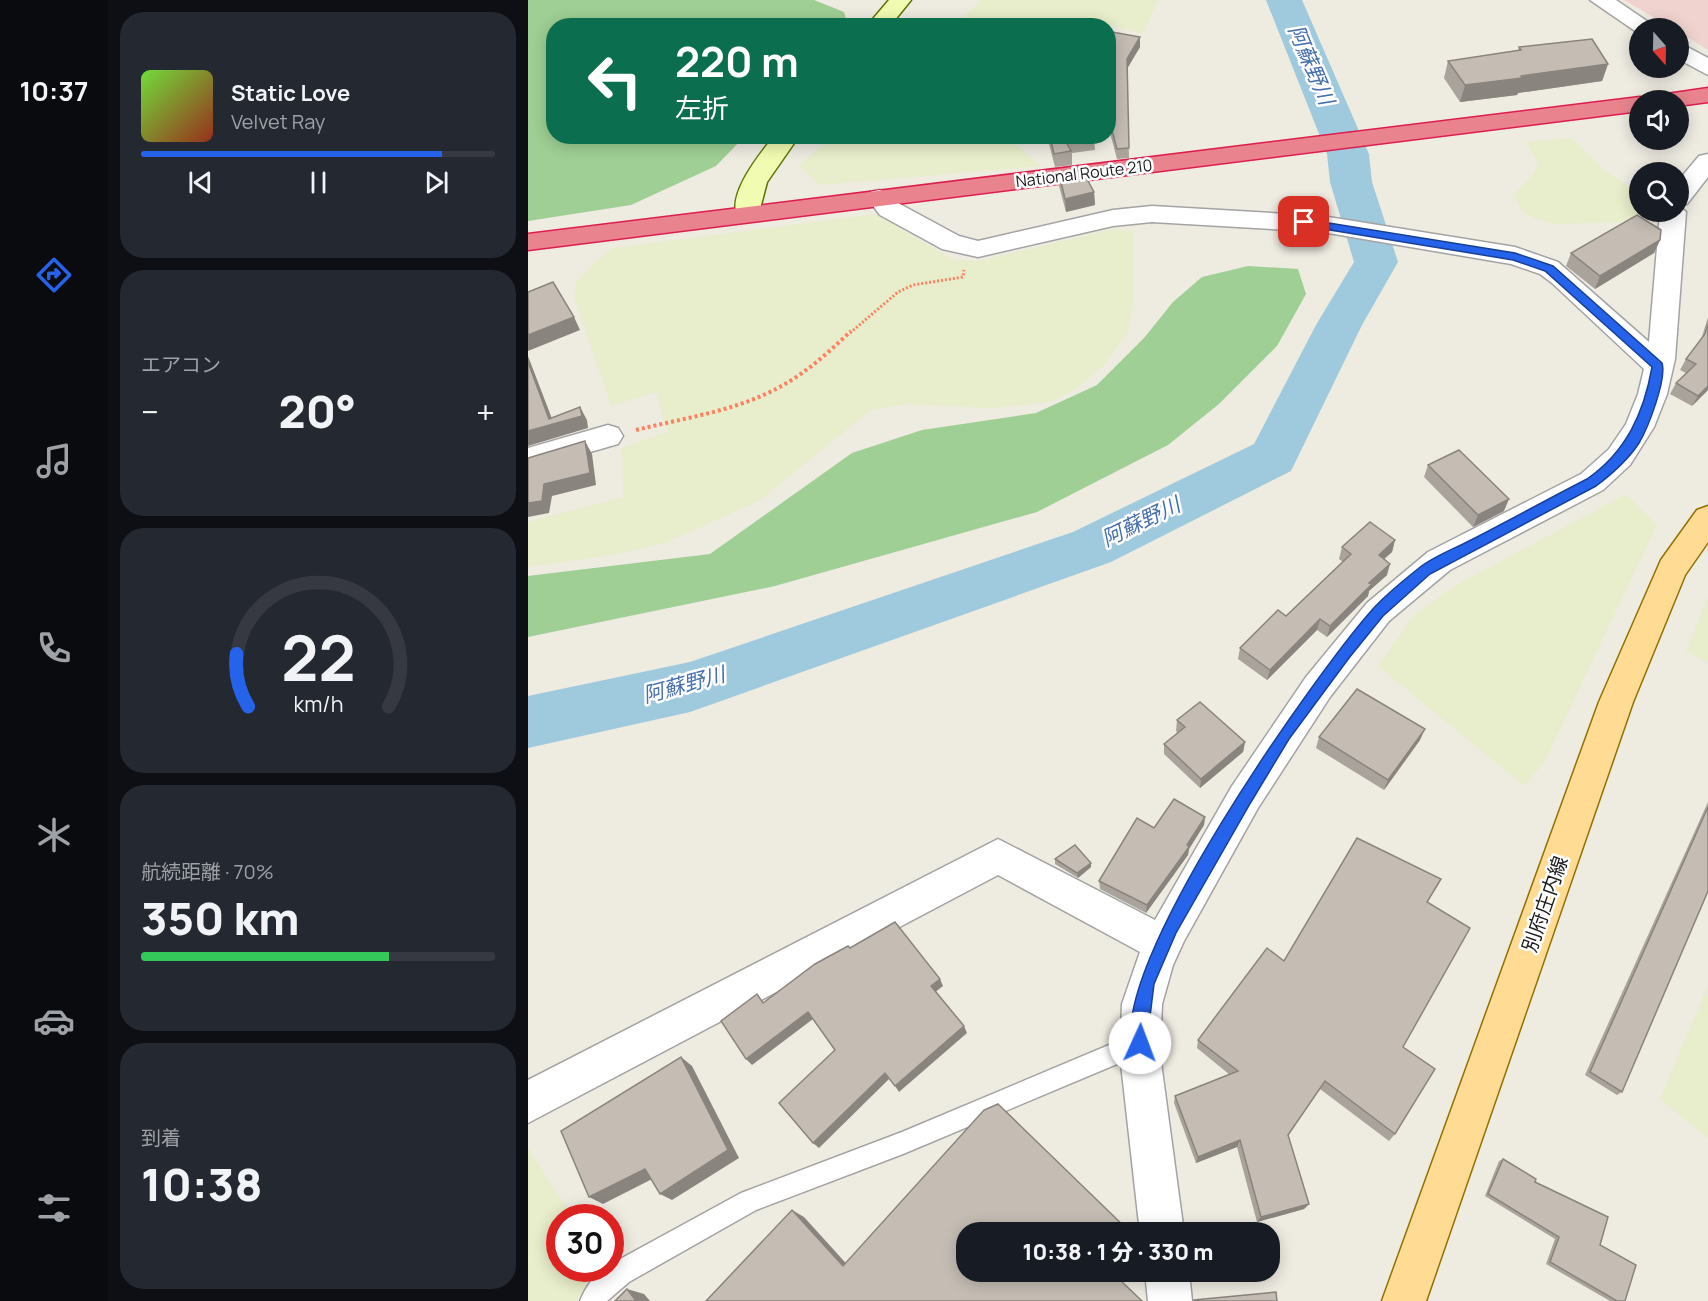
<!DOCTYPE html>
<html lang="ja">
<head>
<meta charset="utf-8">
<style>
	:root { --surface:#171b24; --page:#242831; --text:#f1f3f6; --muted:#9ea1a6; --line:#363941; --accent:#2563eb }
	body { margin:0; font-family:Manrope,"Noto Sans JP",sans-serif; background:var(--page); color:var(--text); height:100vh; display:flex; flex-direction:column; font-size:22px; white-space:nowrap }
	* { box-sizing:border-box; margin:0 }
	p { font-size:20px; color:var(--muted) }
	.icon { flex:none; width:33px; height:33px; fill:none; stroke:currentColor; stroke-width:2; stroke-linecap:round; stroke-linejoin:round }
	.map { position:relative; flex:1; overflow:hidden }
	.details { display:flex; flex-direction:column; gap:12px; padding:12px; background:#0d0f14; width:420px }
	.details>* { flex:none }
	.banner { position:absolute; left:18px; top:18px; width:570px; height:126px; border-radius:24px; box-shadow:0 3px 15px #0003; background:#0b6e4f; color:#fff; overflow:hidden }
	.needle { width:39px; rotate:160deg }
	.controls { position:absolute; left:1101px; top:18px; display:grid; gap:12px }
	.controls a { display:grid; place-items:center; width:60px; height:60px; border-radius:50%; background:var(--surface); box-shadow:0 3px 15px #0003; font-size:30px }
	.speed { position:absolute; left:18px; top:1204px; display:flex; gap:12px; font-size:30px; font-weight:700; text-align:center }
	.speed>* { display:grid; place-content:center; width:78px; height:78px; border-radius:50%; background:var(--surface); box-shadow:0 3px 15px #0003; line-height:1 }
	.speed .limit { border:9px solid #d22; background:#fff; color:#111 }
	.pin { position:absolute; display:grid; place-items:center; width:51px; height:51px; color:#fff; margin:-26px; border-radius:12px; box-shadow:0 3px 9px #0006 }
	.me { position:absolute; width:66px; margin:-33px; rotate:2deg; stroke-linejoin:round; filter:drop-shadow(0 0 4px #0008) }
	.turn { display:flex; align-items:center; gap:21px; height:126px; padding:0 30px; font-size:27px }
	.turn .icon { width:78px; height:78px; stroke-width:2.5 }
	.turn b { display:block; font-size:42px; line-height:51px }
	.big { font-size:45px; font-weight:800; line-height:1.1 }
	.details .card { flex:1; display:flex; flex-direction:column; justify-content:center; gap:9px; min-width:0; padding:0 21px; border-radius:24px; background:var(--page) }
	.details .dial { align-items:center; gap:0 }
	.dial svg { height:156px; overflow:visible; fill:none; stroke:var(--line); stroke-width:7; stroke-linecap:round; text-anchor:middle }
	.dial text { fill:var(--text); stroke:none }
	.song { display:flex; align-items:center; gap:18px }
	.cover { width:72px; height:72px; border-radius:9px; background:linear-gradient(135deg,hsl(100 70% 55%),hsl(10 70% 35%)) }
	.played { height:6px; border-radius:3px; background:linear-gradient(90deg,var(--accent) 85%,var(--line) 85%) }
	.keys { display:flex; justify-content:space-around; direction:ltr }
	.heat { display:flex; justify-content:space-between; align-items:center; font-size:33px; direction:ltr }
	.charge { height:9px; border-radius:4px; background:linear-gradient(90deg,#34c759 70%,var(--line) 0) }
	.trip { position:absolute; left:428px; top:1222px; width:324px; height:60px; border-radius:24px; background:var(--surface); box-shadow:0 3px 15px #0003; font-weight:800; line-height:60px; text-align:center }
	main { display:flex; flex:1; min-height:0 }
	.tabs { display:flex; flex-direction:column; width:108px; justify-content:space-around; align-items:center; background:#090b0e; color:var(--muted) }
	.tabs .icon { width:42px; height:42px }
	.tabs .current { color:var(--accent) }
	.tabs b { font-size:27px; color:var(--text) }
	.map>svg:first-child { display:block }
</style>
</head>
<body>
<main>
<nav class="tabs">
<b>10:37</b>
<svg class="icon current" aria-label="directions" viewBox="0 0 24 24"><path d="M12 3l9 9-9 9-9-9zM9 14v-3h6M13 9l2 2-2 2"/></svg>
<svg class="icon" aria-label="music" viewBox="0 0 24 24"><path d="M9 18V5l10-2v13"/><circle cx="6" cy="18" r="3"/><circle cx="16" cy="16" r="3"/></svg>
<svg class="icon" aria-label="phone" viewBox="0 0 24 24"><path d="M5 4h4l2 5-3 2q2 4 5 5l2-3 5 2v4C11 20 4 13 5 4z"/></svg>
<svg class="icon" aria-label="climate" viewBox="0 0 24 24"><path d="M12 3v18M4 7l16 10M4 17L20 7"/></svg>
<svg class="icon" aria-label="car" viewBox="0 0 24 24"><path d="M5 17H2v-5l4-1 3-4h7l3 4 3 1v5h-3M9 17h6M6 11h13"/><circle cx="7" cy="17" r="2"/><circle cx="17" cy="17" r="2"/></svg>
<svg class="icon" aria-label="filters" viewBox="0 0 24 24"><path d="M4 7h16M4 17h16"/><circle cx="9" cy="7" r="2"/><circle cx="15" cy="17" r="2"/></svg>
</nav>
<section class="details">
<div class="card">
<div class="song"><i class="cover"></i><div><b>Static Love</b><p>Velvet Ray</p></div></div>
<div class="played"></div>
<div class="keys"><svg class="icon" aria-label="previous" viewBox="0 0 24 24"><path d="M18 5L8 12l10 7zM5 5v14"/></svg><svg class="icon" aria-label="pause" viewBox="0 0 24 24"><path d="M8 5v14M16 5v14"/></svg><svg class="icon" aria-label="next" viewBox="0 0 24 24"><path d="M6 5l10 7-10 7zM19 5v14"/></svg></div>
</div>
<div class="card"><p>エアコン</p>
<div class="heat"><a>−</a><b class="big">20°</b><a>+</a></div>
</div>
<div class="card dial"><svg viewBox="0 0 100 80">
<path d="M14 69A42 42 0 1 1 86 69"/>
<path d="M14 69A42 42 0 0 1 8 42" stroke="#2563eb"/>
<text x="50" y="56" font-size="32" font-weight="700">22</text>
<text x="50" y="72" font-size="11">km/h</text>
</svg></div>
<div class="card"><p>航続距離 · 70%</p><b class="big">350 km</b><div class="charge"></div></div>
<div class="card"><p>到着</p><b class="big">10:38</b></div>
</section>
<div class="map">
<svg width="1180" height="1301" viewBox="0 0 1180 1301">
	<rect width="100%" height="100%" fill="#eeebe1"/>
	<!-- commercial -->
	<path fill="#f0d3ce" d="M1096,0h84v50l-29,-18 -1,-4h-6z"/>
	<!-- farmland -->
	<g fill="#e8eecb">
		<path d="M454,0h176l-15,34 -53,-14 -5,6 -131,-1z"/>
		<path d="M303,137h176l34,29 -221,19 -21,-19z"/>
		<path d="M1043,138l35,33 33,23 1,18h10v2l-29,8 -68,2 -22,-7 -9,-6 -8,-17 20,-20 4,-12 -12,-20z"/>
		<path d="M347,214l79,46 24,1 135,-32 21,1 -1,75 -5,27 -25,34 -28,24 -25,12 -60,6 -82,-4 -37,6 -112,91 -94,42 -53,12 -84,12v-45l95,-25 -1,-49 45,-16 -11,-40 -45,14 -37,-109 2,-15 20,-21 17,-13z"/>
		<path d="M1098,494l31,31 -112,236 -21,25 -146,-120 36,-51 44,-31z"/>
		<path d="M1180,596v68l-22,-13z"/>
		<path d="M1180,985v153l-48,-39z"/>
		<path d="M0,1148l45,70h-13v51h42l-27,32h-47z"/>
	</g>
	<!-- forest -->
	<g fill="#9fcf94">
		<path d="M0,0h286l30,12 4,13 -294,1v110l190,1 -28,29 -85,39 -103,16z"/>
		<path d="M720,266l50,3 8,25 -29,52 -58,58 -51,41 -131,67 -262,74 -247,51v-61l182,-22 142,-101 70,-23 114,-17 61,-28 47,-47 29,-36 29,-25z"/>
	</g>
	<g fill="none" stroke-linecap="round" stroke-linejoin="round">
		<!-- river -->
		<path fill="#9fc9dd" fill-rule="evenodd" d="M738,0h36l67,154 3,28 26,80 -36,63 -71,146 -180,91 -421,150 -162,36v-52l162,-34 383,-130 181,-88 62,-119 38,-63 -24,-80 -3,-28z"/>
		<!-- lane casing -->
		<g stroke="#a3a3a3" stroke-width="3">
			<path id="lane" d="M612,1032l8,3 3,8 -3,8 -245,103 -147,56 -127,72 -22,19h-27c5,-12 16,-32 30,-32l1,-5 130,-71 161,-61z"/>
		</g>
		<!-- street casing -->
		<g stroke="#a3a3a3" stroke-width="3">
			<g id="street">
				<path d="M1062,0h26l41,28h-17l-2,5z"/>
				<path d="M1150,42l30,16v17l-30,-16z"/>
				<path d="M1180,154v23l-21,27 -8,2 7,6 -11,147 -8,35 -13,33 -24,38 -27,25 -153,80 -61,51 -59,76 -72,111 -74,133 -11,24 -11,39 -2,51 24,178h-44l-20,-178 2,-51 18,-52 -142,-77 -470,248v-43l470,-241 157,81 77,-134 74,-109 61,-74 61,-51 153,-78 28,-25 17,-25 12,-30 6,-25 -92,-86 -12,-9 -29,-10 -189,-32 -170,-10 -39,4 -135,31 -36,-8 -62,-34 -13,-17 3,-6 9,-2 9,2 10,11 61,33 19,5 135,-31 39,-4 170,10 193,31 43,15 91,80 11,-130h18v-31l21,-25z"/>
				<path d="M80,425l10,3 5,8 -5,8 -90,26v-22z"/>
				<path d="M617,1272h44l3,29h-44z"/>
			</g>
		</g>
		<!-- secondary casing -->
		<g stroke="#5d7401" stroke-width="3">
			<g id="secondary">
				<path d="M361,0h22l-21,26h-23z"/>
				<path d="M246,136h25l-32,46 -10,38 -9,2 -9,-2c-15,-23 21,-66 35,-84z"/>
			</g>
		</g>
		<!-- primary casing -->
		<g stroke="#937000" stroke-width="3">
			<path id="primary" d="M1180,506v36l-23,33 -52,127 -207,599h-44l217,-599 62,-142 36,-50z"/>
		</g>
		<!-- highway casing -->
		<g stroke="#dc1d4d" stroke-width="3">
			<g id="highway">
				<path d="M1180,88v14l-30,4v-6h-22l4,-5z"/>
				<path d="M1112,97l9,3h-9v11l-1112,139v-16z"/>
			</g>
		</g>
		<!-- path-far1 -->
		<path stroke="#fe8061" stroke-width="3" stroke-dasharray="2 2" stroke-linecap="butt" d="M322,333l48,-41 15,-7 50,-8 1,-7"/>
		<!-- path -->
		<path stroke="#fe8061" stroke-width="4" stroke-dasharray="3 3" stroke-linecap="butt" d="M108,430c52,-13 108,-20 154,-49 23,-14 42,-32 61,-50"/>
		<!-- lane -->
		<use href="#lane" fill="#fff" fill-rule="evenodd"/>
		<!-- street -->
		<use href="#street" fill="#fff" fill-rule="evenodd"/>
		<!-- secondary -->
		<use href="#secondary" fill="#f1fbb1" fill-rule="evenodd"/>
		<!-- primary -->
		<use href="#primary" fill="#ffdb94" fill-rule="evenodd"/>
		<!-- highway -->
		<use href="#highway" fill="#e9848e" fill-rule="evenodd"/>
	</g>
	<!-- wall -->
	<g fill="#a9a39b">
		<path d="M580,37h32v10l-13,21 2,90 -12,1 -9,-34z"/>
		<path d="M991,47l89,17 -6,17 -84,12 -1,2 -57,7 -16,-24 4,-17 70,-11z"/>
		<path d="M519,136h47l1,14 -23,3v12l-17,2z"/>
		<path d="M531,173l35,19 1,13 -29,7 -7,-26z"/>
		<path d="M1132,240l-6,13 -59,36 -29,-23 5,-13z"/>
		<path d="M1180,317v73l-16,16 -22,-12 6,-11 10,-10 -6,-3 6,-11 15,-19z"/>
		<path d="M900,465l76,46 -31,16 -49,-50z"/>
		<path d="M867,540l-3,12 -8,7 3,16 -18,16 -1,5 -41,41 -10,-7 -50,50 -29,-21 2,-11 46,-32 57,-54 -4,-3 3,-12z"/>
		<path d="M649,720l68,22 -2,10 -43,36 -36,-34v-10l14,-11 -2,-2z"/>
		<path d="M791,737l101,3 -36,50 -68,-42z"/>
		<path d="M1180,802v89l-86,201 -5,3 -32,-20z"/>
		<path d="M677,817l-1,8 -15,24 -1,6 -42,58 -46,-24 -1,-8 55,-53z"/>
		<path d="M527,859l36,4v4l-13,11 -23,-14z"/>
		<path d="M899,902l-24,145 -8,87 -6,7 -69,-52 -32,46 21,69 -5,5 -47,13 -20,-75 -41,16 -22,-60 1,-7 55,-21 -33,-27 1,-8 86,-79z"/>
		<path d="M975,1159l32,23 65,63 25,56h-15l-64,-37 9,-25 -70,-43 14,-35z"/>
	</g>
	<!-- shaded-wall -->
	<g fill="#8a847e">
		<path d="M612,37v10l-13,22v-10z"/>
		<path d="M1080,64l-6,17 -84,12 -1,2 -57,7 5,-17 56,-9z"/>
		<path d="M566,192l1,13 -29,7 -1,-13z"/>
		<path d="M1132,240l-6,13 -59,36 5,-13z"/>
		<path d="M46,317l6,13 -52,21v-16z"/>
		<path d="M0,356l26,68 26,-17 7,13 1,8 -60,18z"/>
		<path d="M1180,386v4l-16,16 6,-10z"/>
		<path d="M57,441l7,13 4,31 -44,11 -3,17 -21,4v-14l16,-19z"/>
		<path d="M981,499l-5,12 -31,16 5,-12z"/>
		<path d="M867,540l-3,12 -17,15 4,-12z"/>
		<path d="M862,564l-3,11 -18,16 -1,5 -41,41 3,-11 39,-43z"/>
		<path d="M792,619l-3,11 -50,50 3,-10z"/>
		<path d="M897,729l-5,11 -36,50 4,-10z"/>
		<path d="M717,742l-2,10 -43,36 1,-9z"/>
		<path d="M677,817l-1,8 -15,24 -1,6 -42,58 1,-8z"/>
		<path d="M563,863v4l-13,11 -1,-5z"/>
		<path d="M412,979l3,7 -9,7 -3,-7z"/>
		<path d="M280,1012l5,7 -61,46 -6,-6z"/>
		<path d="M436,1026l3,7 -68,59 -4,-6z"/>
		<path d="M153,1057l11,9 47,92 -67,42 -12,-6z"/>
		<path d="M357,1073l4,6 -70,69 -6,-5z"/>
		<path d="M712,1140l-3,7 -41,16 2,-6z"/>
		<path d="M117,1169l13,7 -55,28 -14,-7z"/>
		<path d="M781,1204l-5,5 -47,13 4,-5z"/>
		<path d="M264,1210l12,7 49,54 -10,-5z"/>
		<path d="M597,1272h4l-10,12v-5z"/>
		<path d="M99,1289l17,5 6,7h-14z"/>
	</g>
	<!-- building -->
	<g fill="#c5bdb4" stroke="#8a847e" stroke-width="1.5">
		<path d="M584,32l28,5 -13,22 2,89 -12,1 -9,-34v-78z"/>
		<path d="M1064,39l16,25 -87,12 1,2 -57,7 -17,-24 73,-11 -2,-3z"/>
		<path d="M522,136h44v1l-29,3 6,11 -17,3z"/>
		<path d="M554,170l12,22 -29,7 -6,-26z"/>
		<path d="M1109,215l24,15 -1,10 -60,36 -29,-23z"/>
		<path d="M25,282l21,35 -46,18v-43z"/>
		<path d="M1180,324v62l-10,10 -22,-13 20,-19 -10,-5 19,-25z"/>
		<path d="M0,362l21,57 31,-12 2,9 -54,15z"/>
		<path d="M57,441l5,32 -46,11 -2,17 -14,2v-45z"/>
		<path d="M931,450l50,49 -31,16 -50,-50z"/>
		<path d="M842,522l25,18 -16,15 11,9 -21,19 3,1 -42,42 -10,-7 -50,51 -30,-22 38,-38 8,6 65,-62 -9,-7z"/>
		<path d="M829,689l68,40 -37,51 -69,-43z"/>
		<path d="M672,702l45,40 -44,37 -37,-35 21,-17 -8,-7z"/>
		<path d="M646,799l31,18 -18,28 2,2 -42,58 -48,-24 38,-63 17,10z"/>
		<path d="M1180,807v84l-86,201 -32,-20z"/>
		<path d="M829,838l84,41 -14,23 43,26 -67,119 32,22 -40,65 -70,-53 -37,54 21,69 -48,13 -21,-77 -42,17 -23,-61 63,-25 -40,-31 69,-92 17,13z"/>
		<path d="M547,845l16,18 -14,10 -22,-14z"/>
		<path d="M367,922l45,57 -9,7 33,40 -69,60 -10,-13 -72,70 -34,-40 56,-53 -27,-38 -62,47 -25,-38 36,-27 6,9 52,-39 33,-18 2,2z"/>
		<path d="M153,1057l47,93 -68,44 -15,-25 -56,28 -28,-66z"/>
		<path d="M470,1104l133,129h-165v39h159l-6,7 23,22h-436l86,-91 51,56 141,-156z"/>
		<path d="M975,1159l33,20 -1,3 73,35 -8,28 36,20 -11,36h-8l-67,-39 9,-25 -71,-43z"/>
		<path d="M99,1289l9,12h-21z"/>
		<path d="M748,1292l1,9h-83v-1z"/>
	</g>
	<!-- route -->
	<path fill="#2563eb" stroke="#184099" stroke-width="1.5" d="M776,219l211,34 38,13 109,97c5,16 -14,65 -23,80 -11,17 -27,31 -43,43l-166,88 -47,42 -34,42 -60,81 -38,63 -75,131 -22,51 -8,65 -6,2 -6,-2c-31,-76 182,-376 238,-439 13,-15 31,-29 47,-42 15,-12 35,-19 52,-28 39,-20 77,-41 116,-61 39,-27 57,-66 65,-112l-107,-96 -32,-11 -213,-35v-5z"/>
	<g text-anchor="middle" stroke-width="5" stroke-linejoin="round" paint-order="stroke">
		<!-- far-street labels -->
		<g font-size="16" fill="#1c1c1c" stroke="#fff">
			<text transform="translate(556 173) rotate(-7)" y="6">National Route 210</text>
		</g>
		<!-- street labels -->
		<g font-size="20" fill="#1c1c1c" stroke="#fff">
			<text transform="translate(1017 904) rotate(-71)" y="7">別府庄内線</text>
		</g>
		<!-- water labels -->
		<g font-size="21" font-style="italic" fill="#4670ae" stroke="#fff">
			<text transform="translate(783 65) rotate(67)" y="7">阿蘇野川</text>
			<text transform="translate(613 522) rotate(-26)" y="7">阿蘇野川</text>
			<text transform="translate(156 685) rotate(-15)" y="7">阿蘇野川</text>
		</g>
	</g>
</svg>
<div class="controls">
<a><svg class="needle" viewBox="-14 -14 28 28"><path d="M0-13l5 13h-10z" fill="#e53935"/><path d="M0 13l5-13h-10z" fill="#9ea1a6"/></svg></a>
<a><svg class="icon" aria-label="sound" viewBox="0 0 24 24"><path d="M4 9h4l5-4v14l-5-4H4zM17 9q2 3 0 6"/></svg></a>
<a><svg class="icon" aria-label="search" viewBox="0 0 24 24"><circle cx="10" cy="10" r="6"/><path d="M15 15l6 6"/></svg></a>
</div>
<div class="speed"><div class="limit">30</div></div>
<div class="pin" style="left:776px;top:222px;background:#d93025"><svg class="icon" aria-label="arrive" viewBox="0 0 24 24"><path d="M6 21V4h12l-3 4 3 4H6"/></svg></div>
<svg class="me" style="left:612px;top:1043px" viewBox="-20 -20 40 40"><circle r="19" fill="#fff"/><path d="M0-13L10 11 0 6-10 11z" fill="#2563eb"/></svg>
<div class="trip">10:38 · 1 分 · 330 m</div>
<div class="banner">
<div class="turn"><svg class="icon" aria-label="left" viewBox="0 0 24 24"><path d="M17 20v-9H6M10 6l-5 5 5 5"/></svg><div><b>220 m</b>左折</div></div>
</div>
</div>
</main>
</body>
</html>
